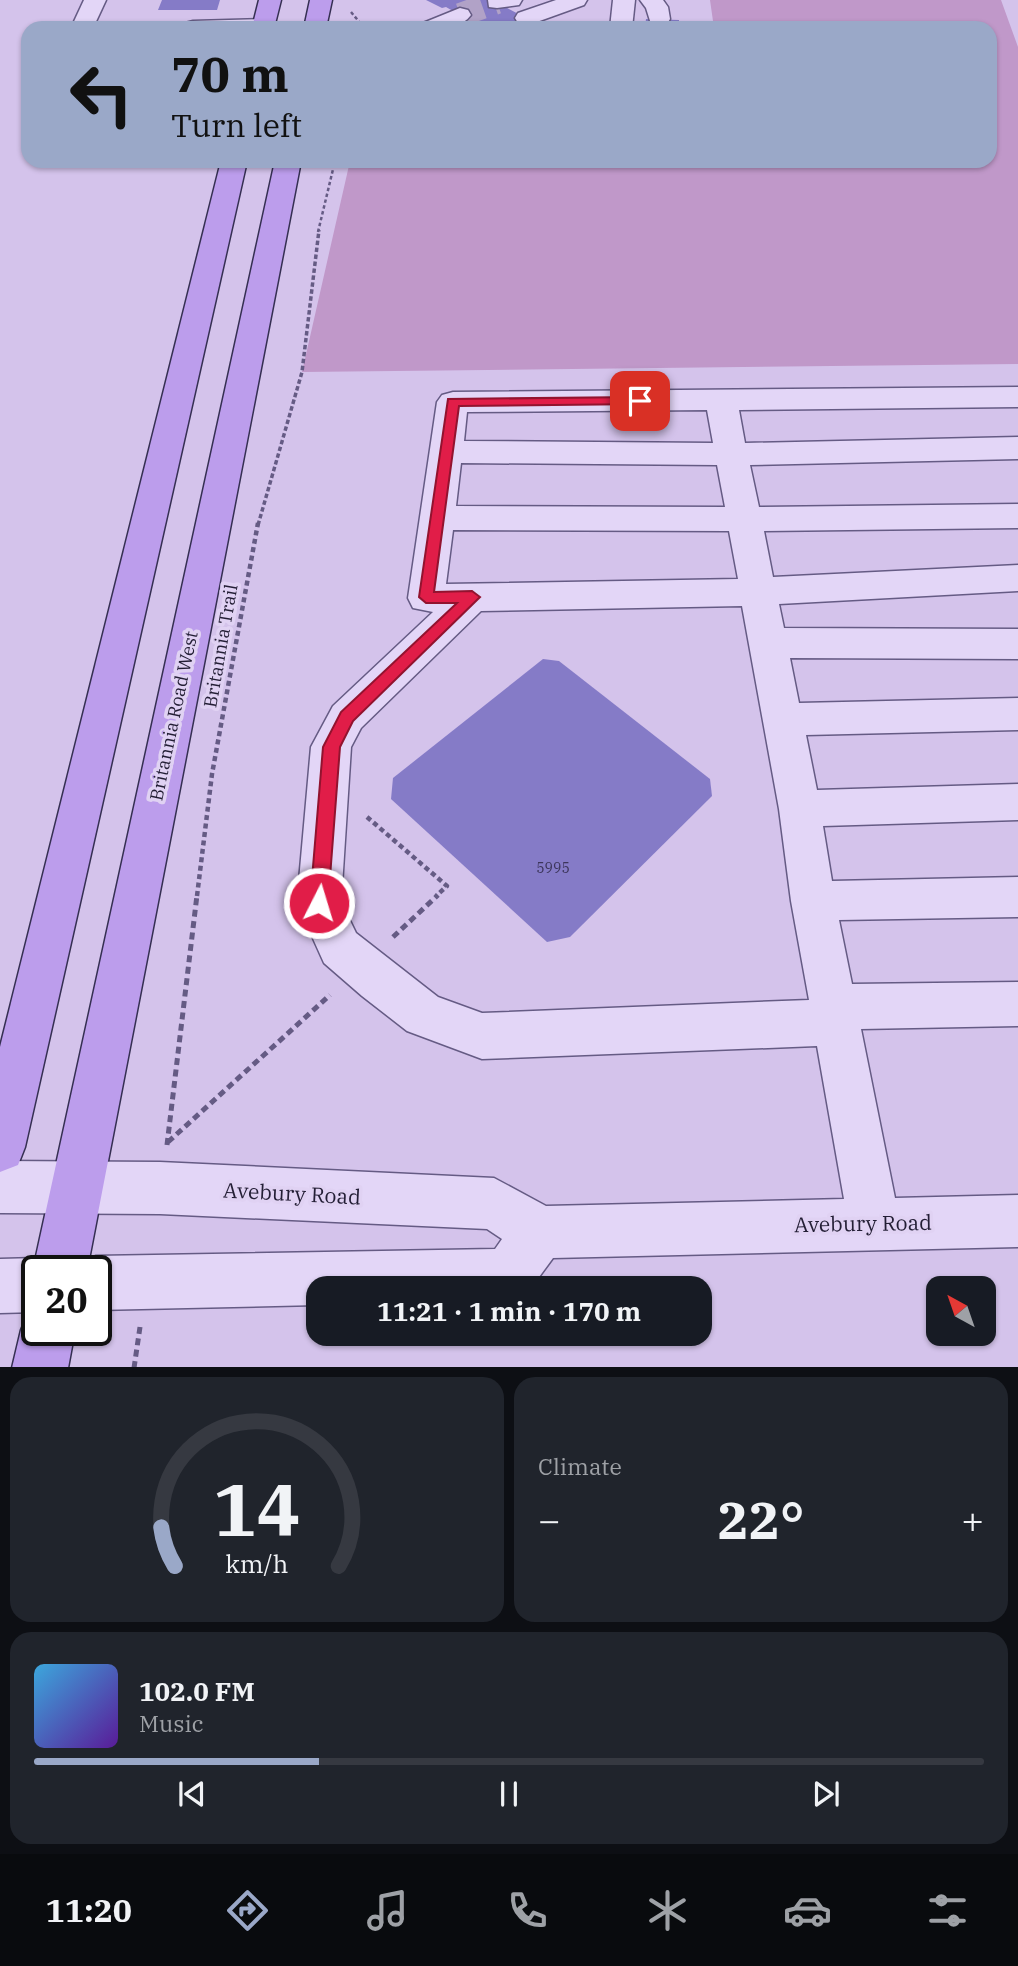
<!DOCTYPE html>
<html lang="en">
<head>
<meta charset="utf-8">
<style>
	:root { --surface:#171b24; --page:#20242c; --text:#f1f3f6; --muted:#9ea1a6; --line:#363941; --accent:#9aa8c8 }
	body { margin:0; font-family:"IBM Plex Serif",serif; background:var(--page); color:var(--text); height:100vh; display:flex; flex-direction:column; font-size:26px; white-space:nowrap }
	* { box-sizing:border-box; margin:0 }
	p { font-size:23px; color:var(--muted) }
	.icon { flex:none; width:38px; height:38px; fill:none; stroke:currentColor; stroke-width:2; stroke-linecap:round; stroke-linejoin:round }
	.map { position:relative; height:1367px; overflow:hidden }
	.side { display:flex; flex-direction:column; gap:10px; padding:10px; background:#0d0f14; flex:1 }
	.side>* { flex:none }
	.top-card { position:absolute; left:21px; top:21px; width:976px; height:147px; border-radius:21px; box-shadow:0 2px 5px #0004; background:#9aa8c8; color:#111; overflow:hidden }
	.needle { width:46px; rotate:320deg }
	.buttons { position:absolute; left:926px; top:1276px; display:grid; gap:14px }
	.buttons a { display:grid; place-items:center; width:70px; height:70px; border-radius:14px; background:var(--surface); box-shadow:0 2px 5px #0004; font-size:35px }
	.speed { position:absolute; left:21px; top:1255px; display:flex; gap:14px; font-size:35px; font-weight:700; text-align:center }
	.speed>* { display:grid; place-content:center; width:91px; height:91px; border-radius:50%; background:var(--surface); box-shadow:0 2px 5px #0004; line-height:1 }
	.speed .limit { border:4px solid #111; border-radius:10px; background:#fff; color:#111 }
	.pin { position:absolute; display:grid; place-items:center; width:60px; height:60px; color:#fff; margin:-30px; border-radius:14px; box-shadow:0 4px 10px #0006 }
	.me { position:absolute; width:77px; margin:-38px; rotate:5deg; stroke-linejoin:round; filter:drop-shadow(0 0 5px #0008) }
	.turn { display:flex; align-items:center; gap:24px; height:147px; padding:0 35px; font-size:32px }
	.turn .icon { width:91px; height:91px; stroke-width:2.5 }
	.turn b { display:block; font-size:49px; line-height:60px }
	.big { font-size:52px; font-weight:700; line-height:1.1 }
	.side .card { flex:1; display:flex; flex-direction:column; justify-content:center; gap:10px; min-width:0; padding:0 24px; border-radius:21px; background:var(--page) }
	.side .dial { align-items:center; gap:0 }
	.dial svg { height:182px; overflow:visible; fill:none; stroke:var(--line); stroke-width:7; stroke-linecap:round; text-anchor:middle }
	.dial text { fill:var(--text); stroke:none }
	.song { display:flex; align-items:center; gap:21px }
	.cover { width:84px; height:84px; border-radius:10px; background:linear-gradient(135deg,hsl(200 70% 55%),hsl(270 70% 35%)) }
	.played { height:7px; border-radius:4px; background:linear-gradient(90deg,var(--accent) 30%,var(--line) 30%) }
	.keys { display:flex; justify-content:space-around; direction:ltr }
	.heat { display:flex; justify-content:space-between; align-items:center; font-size:38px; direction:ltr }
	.side .tiles { flex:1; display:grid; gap:10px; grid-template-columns:1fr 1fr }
	.card:last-child { grid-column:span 2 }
	.trip { position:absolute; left:306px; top:1276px; width:406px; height:70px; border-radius:21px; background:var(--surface); box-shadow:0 2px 5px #0004; font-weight:700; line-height:70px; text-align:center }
	.tabs { display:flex; height:112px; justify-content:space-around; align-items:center; background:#090b0e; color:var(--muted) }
	.tabs .icon { width:49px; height:49px }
	.tabs .on { color:var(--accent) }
	.tabs b { font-size:32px; color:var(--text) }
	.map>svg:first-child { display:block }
</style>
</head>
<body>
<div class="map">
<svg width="1018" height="1368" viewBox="0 0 1018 1368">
	<rect width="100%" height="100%" fill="#d4c3eb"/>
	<!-- green -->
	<path fill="#c098c9" d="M710,0h291l17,47v317l-716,8 48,-211h640v-133h-276z"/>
	<!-- building -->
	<g fill="#857bc7">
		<path d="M162,0h58l-3,10h-59z"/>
		<path d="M426,0h66l53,28h-63l-36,-21 -4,1z"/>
		<path d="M646,19l33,1v8h-34z"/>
		<path d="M543,659l16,2 151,118 2,17 -142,141 -23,5 -156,-143 2,-21z"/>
	</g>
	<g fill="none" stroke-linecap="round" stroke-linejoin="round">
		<!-- minor-tunnel -->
		<path stroke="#b1a2c7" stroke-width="24" stroke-dasharray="24 12" stroke-linecap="butt" d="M460,15l37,-13"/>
		<!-- minor casing -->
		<g stroke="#655b84" stroke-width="3">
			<g id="minor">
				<path d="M84,0h22l-13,28h-22z"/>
				<path d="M488,0h34l-3,5 -22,3 -8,-1z"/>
				<path d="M556,0h31l-3,5 -50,18h-16l-3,-5 3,-5z"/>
				<path d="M613,0h22l-3,28h-22z"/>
				<path d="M640,0h23l5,7 2,12 -3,5h-16l-5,-16z"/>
				<path d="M460,8l8,2 3,5c-12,16 -34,13 -51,13l3,-5z"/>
				<path d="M264,19l8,2 2,7h-92l3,-5 8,-2z"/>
				<path d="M1018,387v20l-279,3 6,33 273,-6v22l-268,6 9,42 259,-3v24l-254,3 9,46 245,-12v26l-239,13 5,24 234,1v30l-228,-1 9,45 219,-5v32l-212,5 11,55 201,-6v36l-195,6 9,55 186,-4v40l-179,3 13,64 166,-2v44l-157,3 34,169 123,-3v52l-465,11 -22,30h-213v17l-222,5v-40h-22l3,-6 19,-8 399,-7 7,-10 -15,-10 -327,-15 -160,-1v-52l160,1 334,16 52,28 298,-7 -27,-153 -335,13 -75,-28 -45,-35 -38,-33 -27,-60 14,-156 22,-41 100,-94 -20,-4 -5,-10 29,-196 5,-7 11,-3zM707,410l6,33 -249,-2 3,-29zM461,463l256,2 8,42 -269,-1zM453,530l276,1 9,48 -292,5zM742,606l37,203 12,92 18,99 -327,13 -44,-16 -82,-64 -15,-31 10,-155 10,-19 120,-117z"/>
				<path d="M37,1258l19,8 2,4h-21v42l-37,1v-54z"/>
			</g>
		</g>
		<!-- major casing -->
		<g stroke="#352f52" stroke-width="3">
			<g id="major">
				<path d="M259,0h22l-7,28h-22z"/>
				<path d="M310,0h22l-6,28h-22z"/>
				<path d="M221,161h26l-222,986 -7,18 -18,7v-125z"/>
				<path d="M275,161h26l-214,1109h-50v8l-4,-8z"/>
				<path d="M37,1307v23h38l-7,38h-56l9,-38 8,-19z"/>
			</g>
		</g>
		<!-- path-far3 -->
		<g stroke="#655b84" stroke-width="2.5" stroke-dasharray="3.5 2.5" stroke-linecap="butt">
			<path d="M351,12l10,12v4"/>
			<path d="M318,232l17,-71"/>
		</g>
		<!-- path-far2 -->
		<path stroke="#655b84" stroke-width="3.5" stroke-dasharray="4.5 2.5" stroke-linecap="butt" d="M258,525l44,-153 17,-142"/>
		<!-- path-far1 -->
		<g stroke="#655b84" stroke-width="4.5" stroke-dasharray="5 3.5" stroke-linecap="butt">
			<path d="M367,817l80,69 -11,10"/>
			<path d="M197,896l15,-122 46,-251"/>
		</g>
		<!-- path -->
		<g stroke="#655b84" stroke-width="5" stroke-dasharray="7 4.5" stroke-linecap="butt">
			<path d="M393,937l45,-42"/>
			<path d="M168,1142l162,-147"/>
			<path d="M167,1145l30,-250"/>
			<path d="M134,1368l6,-41"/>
		</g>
		<!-- minor -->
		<use href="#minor" fill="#e3d6f7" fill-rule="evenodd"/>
		<!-- major -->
		<use href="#major" fill="#bc9dec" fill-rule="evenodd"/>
	</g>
	<!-- route -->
	<path fill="#e11d48" stroke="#92132f" stroke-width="2" d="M640,397l5,1v6l-186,2 -25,186 38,-1 8,6 -127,124 -13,26 -12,156 -2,6 -7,2 -6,-2 -3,-6 13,-156 18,-35 116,-109h-31l-7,-6 29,-198z"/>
	<g text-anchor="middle" stroke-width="7" stroke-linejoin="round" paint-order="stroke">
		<!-- number labels -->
		<g font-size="14" fill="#3c355a">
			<text x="553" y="873">5995</text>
		</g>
		<!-- street labels -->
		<g font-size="18" fill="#231e35" stroke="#e0d2f3">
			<text transform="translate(221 646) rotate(-80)" y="6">Britannia Trail</text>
			<text transform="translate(174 716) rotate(-78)" y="6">Britannia Road West</text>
		</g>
		<!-- near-street labels -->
		<g font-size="21" fill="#231e35" stroke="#e0d2f3">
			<text transform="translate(292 1194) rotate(3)" y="7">Avebury Road</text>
			<text transform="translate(863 1224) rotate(-1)" y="7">Avebury Road</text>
		</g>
	</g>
</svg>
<div class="buttons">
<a><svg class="needle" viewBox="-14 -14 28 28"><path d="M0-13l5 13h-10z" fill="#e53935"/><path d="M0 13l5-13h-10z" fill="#9ea1a6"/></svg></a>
</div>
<div class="speed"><div class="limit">20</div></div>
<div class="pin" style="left:640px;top:401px;background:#d93025"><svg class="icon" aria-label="arrive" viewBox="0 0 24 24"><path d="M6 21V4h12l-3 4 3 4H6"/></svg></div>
<svg class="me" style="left:319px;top:903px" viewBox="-20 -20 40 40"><circle r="17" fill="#e11d48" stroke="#fff" stroke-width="3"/><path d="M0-11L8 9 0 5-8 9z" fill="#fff"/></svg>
<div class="trip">11:21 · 1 min · 170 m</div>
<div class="top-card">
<div class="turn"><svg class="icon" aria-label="left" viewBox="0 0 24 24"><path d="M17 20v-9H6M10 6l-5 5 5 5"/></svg><div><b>70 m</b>Turn left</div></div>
</div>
</div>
<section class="side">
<div class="tiles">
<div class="card dial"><svg viewBox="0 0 100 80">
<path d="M14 69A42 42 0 1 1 86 69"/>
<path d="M14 69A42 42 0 0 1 8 52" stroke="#9aa8c8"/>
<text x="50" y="56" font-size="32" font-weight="700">14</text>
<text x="50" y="72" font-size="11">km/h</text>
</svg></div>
<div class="card"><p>Climate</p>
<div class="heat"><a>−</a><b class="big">22°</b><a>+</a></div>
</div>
<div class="card">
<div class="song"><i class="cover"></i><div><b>102.0 FM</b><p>Music</p></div></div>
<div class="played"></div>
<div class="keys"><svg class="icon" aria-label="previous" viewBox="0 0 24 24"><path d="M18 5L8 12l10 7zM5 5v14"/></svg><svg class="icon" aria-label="pause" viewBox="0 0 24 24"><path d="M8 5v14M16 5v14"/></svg><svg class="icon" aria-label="next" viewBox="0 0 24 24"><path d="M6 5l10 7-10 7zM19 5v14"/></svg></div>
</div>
</div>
</section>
<nav class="tabs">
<b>11:20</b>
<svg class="icon on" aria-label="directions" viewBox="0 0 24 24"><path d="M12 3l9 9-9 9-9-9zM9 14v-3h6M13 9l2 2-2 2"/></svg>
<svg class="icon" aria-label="music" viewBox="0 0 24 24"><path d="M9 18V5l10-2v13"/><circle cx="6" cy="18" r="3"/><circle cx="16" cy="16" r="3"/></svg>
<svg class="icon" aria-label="phone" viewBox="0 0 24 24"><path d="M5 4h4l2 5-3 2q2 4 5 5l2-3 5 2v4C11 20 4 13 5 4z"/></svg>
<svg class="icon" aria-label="climate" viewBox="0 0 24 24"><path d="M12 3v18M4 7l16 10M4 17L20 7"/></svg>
<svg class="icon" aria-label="car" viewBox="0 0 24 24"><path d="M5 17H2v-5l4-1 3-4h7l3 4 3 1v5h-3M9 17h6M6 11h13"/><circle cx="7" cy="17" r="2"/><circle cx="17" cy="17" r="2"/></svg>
<svg class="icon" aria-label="filters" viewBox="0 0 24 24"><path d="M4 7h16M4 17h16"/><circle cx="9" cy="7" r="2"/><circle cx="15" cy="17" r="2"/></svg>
</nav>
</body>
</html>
